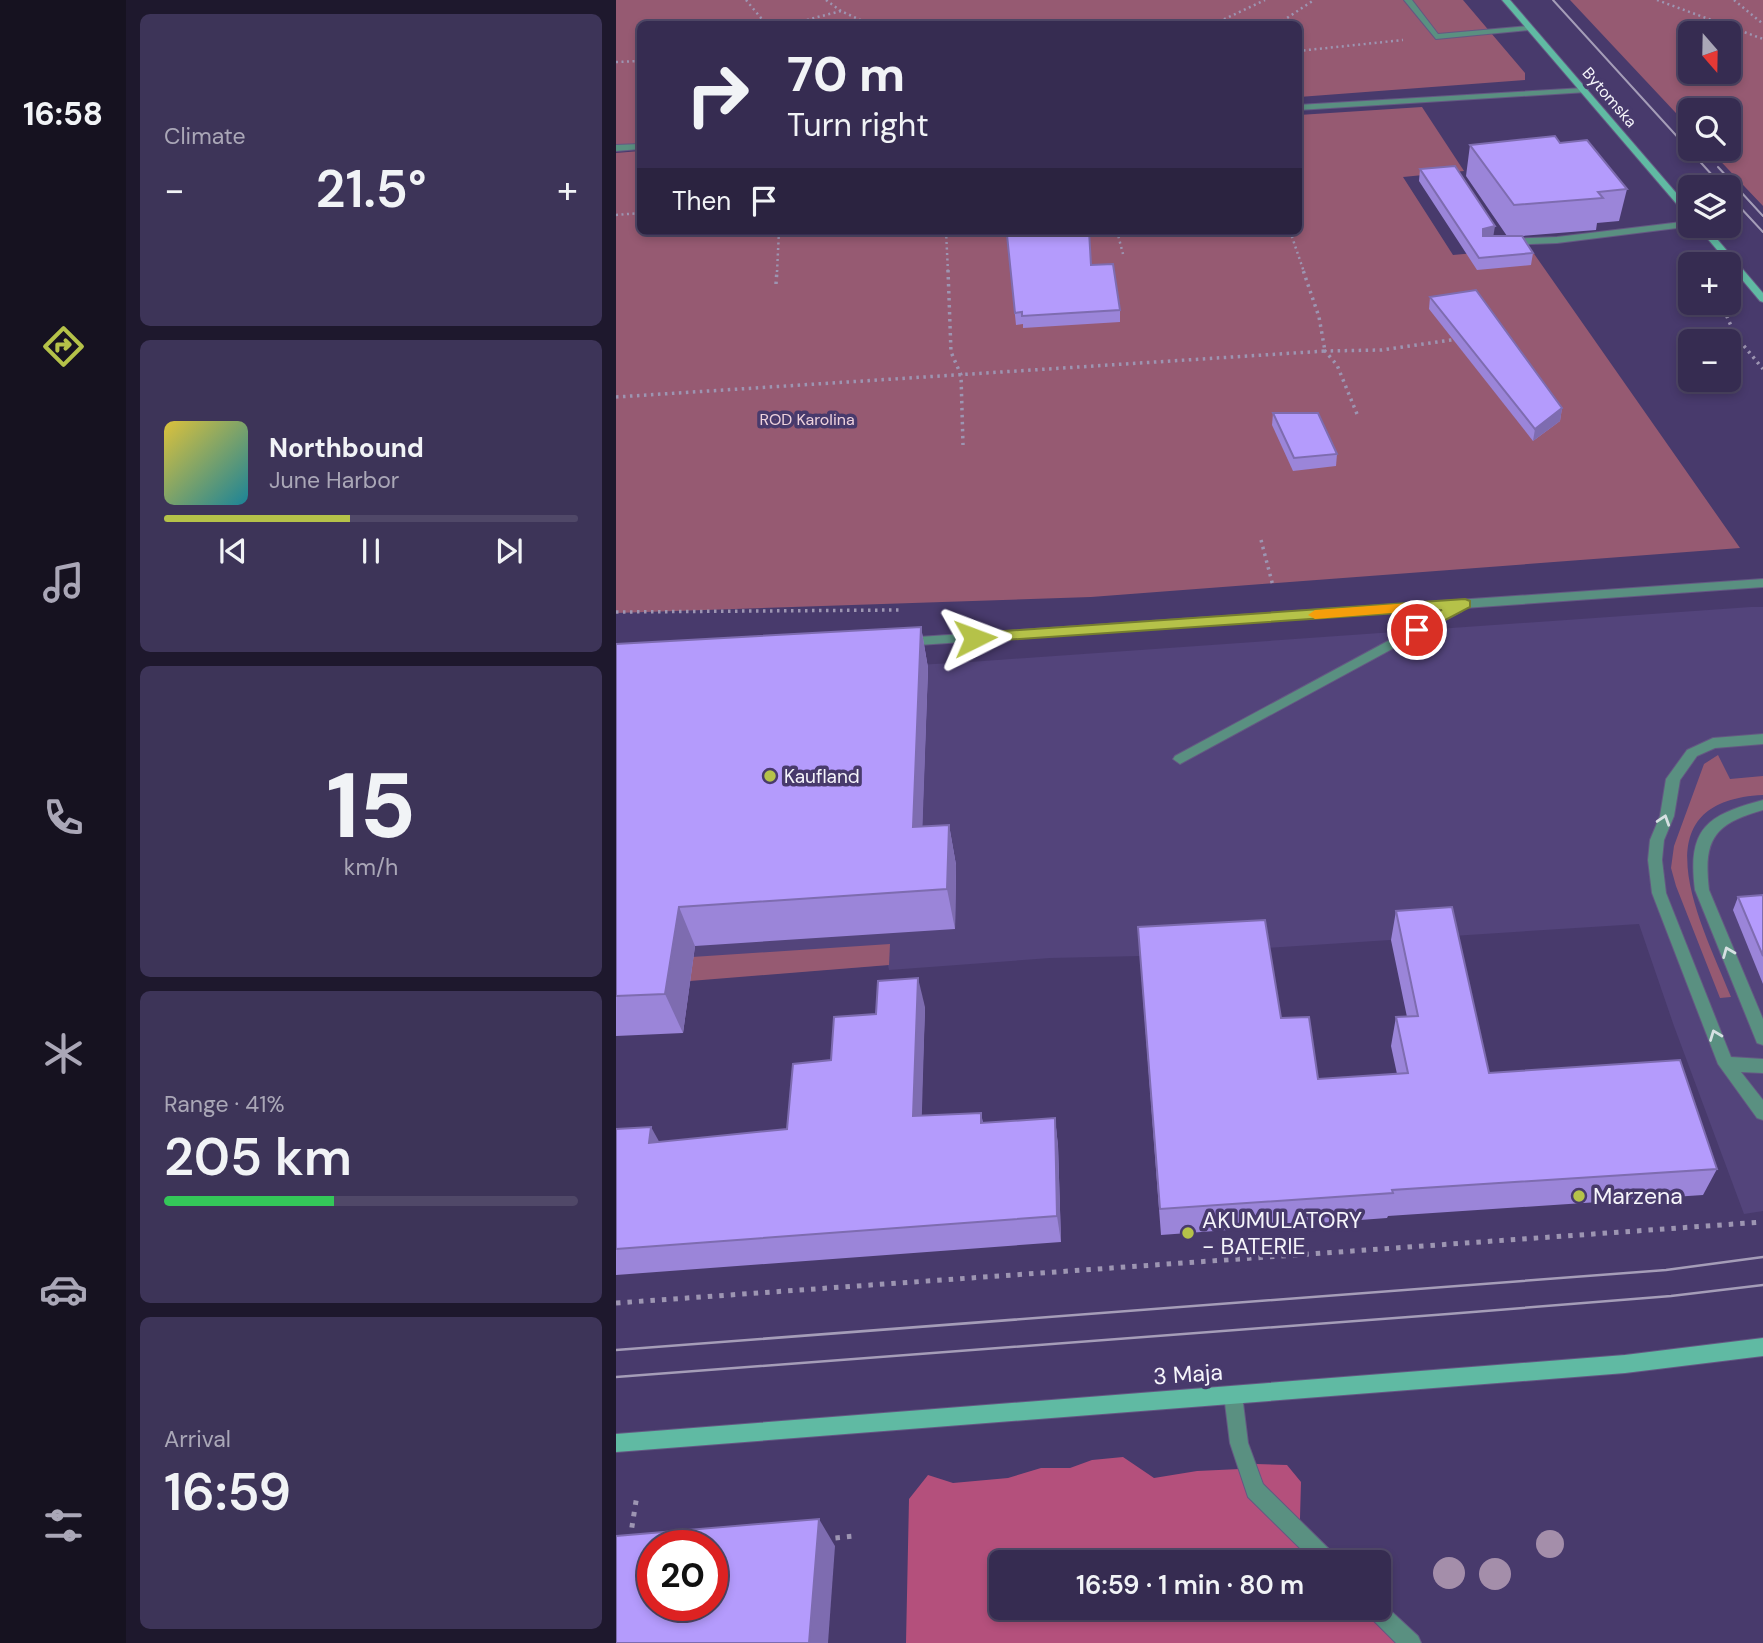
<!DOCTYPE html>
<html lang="en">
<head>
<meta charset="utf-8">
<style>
	:root { --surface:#362c51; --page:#3d3458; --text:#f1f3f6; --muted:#aaa7b7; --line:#504868; --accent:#b5c249 }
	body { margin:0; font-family:"DM Sans",sans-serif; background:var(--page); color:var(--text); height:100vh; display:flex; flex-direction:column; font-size:26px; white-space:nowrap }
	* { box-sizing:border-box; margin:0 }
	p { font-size:23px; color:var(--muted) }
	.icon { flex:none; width:38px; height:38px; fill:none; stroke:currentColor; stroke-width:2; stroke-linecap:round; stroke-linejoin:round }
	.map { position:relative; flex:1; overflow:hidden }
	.sheet { display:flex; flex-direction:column; gap:14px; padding:14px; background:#1e182d; width:490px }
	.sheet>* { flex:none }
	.hud { position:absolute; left:21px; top:21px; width:665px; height:214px; border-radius:10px; box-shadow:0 4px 10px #0003,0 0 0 2px var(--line); background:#362c51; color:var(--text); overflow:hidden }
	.needle { width:46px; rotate:160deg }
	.controls { position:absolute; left:1062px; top:21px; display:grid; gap:14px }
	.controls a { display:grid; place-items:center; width:63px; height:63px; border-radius:10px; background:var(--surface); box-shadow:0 4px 10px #0003,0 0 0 2px var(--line); font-size:35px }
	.speed { position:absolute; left:21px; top:1530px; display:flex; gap:14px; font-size:35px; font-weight:700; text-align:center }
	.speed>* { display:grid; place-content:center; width:91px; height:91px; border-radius:50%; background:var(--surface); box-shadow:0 4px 10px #0003,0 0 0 2px var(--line); line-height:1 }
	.speed .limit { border:10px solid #d22; background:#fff; color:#111 }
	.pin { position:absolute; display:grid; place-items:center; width:60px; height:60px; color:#fff; margin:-30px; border:4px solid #fff; border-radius:50%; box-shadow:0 2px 7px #0007 }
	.me { position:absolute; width:77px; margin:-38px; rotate:87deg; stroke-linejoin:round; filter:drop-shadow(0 0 5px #0008) }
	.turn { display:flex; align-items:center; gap:24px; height:147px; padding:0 35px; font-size:32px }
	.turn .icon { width:91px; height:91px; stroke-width:2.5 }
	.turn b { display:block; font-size:49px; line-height:60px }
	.then { display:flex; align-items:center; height:66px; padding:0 35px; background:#0003; gap:14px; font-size:26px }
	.big { font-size:52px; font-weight:600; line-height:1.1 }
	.sheet .widget { flex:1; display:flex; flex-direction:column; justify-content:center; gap:10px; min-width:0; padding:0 24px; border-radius:10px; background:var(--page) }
	.sheet .dial { align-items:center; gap:0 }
	.dial b { font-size:91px; line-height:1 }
	.song { display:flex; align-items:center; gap:21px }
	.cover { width:84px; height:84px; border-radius:10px; background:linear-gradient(135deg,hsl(50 70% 55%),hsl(190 70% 35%)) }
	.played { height:7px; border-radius:4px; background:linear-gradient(90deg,var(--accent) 45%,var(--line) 45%) }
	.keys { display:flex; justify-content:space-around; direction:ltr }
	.heat { display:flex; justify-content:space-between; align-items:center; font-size:38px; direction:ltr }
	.charge { height:10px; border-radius:5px; background:linear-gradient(90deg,#34c759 41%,var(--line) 0) }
	.trip { position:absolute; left:373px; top:1550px; width:402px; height:70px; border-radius:10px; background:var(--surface); box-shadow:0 4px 10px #0003,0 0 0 2px var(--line); font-weight:600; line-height:70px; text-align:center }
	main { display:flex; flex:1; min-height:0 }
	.tabs { display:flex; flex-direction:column; width:126px; justify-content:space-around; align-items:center; background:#161220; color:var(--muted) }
	.tabs .icon { width:49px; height:49px }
	.tabs .current { color:var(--accent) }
	.tabs b { font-size:32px; color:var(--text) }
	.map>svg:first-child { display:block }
</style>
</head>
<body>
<main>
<nav class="tabs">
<b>16:58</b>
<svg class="icon current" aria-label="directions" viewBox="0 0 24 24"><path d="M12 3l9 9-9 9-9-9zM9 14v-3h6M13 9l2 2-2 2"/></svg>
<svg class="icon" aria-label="music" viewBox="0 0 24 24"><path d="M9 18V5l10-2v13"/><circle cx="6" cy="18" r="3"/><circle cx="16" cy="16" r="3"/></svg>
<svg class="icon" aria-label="phone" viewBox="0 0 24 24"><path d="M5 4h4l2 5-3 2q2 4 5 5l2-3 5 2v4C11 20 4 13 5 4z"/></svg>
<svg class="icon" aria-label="climate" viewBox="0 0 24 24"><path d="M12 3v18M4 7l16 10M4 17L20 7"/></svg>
<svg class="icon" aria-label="car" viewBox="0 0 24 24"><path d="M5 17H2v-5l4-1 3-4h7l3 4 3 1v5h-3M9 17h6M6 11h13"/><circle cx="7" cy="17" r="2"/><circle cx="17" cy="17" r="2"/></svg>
<svg class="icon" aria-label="filters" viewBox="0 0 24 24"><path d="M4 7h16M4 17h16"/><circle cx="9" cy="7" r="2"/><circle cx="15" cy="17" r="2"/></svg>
</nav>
<section class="sheet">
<div class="widget"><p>Climate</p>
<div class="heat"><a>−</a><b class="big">21.5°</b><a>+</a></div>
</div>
<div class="widget">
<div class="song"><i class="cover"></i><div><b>Northbound</b><p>June Harbor</p></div></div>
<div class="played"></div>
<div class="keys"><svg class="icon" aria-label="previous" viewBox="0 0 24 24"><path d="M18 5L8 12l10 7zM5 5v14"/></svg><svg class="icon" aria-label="pause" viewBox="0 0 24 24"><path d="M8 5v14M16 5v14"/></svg><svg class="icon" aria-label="next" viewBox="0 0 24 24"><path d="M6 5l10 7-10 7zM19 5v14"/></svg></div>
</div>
<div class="widget dial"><b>15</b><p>km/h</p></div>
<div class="widget"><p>Range · 41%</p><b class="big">205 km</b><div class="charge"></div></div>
<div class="widget"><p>Arrival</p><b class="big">16:59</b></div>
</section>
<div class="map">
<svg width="1147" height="1643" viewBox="0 0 1147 1643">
	<rect width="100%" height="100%" fill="#483a6c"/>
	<!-- built -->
	<path fill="#53447b" d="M1135,607h12v604l-19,3 -70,-188 -35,-102 -499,32 -90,2 -161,12 -1,-5 -272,21v-304l354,-20z"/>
	<!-- green -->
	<g fill="#965a72" fill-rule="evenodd">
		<path d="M0,0h847l62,73v7l-226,17 -1,-73h-658v121l-24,2z"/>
		<path d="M954,0h193v206l-54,-57h20v-39h-39v18zM1113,33v39h-39v-39z"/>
		<path d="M806,107l42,64 -61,6 50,78 77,-7 210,300 -649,49 -475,16v-460l24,-2v80h658l1,-116z"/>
		<path d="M1102,755l12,24 33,-3v19c-130,6 -59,133 -32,202l-11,1 -44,-112 -5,-18 3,-22 30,-82z"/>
		<path d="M274,944l-1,21 -273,22v-25z"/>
	</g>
	<!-- forest -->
	<path fill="#b4507c" d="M507,1457l31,21 43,-7 43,-2 16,-5 31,1 14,17 -2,72 3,9h-301v45h375l14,16 5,19h-489l3,-144 19,-24 25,8 55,-5 33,-10h29l22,-8z"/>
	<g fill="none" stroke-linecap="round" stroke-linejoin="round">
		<!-- lane casing -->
		<g stroke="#645883" stroke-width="2">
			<g id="lane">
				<path d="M788,0h8l26,34 91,-8 4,2 -4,2 -93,9z"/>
				<path d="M968,88l4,2 -1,2 -289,18v-5z"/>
				<path d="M24,144v5l-24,2v-6z"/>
				<path d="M1074,221v5h3l-136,17 -50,2 -5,-3 5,-3 50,-2z"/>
				<path d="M1147,579v8l-299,21 -2,3 -282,153 -7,-5 2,-3 272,-147 -543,37 -6,-4 6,-4z"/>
				<path d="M1147,734v10l-48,4 -18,8 -17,24 -6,36 -10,24 -2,20 4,33 65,164 32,2v14l-22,-1 22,28v20l-6,-2 -39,-54 -66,-171 -4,-33 2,-20 10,-24 6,-37 21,-29 26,-12z"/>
				<path d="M1147,800v10c-49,14 -60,29 -54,80l54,129v26l-6,-2 -2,-5 -60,-148c-8,-62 12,-75 68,-90z"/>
				<path d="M617,1386l7,2 2,7 6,48 15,41 73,72 3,7h-24l-67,-66 -18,-54 -6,-48 2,-7z"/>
				<path d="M763,1600l39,36 3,7h-25l-28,-28 -3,-7h14z"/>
			</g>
		</g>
		<!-- secondary casing -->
		<g stroke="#645883" stroke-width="2">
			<g id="secondary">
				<path d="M886,0h8l180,209v8l-3,-1z"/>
				<path d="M1081,226h9l57,67v9l-3,-1z"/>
				<path d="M1147,1338v18l-138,17 -1009,79v-18l1009,-79z"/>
			</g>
		</g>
		<!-- path-far2 -->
		<g stroke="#9d95b2" stroke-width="2.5" stroke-dasharray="2 3.5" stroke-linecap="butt">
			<path d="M130,0l20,24"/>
			<path d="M210,0l15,11 28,13"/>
			<path d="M1041,0l106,39"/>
			<path d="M1118,0l29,24"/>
			<path d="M175,24l50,-13"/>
			<path d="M598,24l51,-24"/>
			<path d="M662,24l36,-24"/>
			<path d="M682,51l105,-11"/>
			<path d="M0,62l24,-1"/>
			<path d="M0,215l24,-2"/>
			<path d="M330,231l2,41"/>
			<path d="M501,231l6,23"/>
			<path d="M674,231l14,41"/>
			<path d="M161,272l2,-41"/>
		</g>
		<!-- path-far1 -->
		<g stroke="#9d95b2" stroke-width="3.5" stroke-dasharray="2.5 4.5" stroke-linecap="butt">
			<path d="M332,270l3,82 10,23 2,70"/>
			<path d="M160,284l1,-14"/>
			<path d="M1105,303l14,32 28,34"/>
			<path d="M0,397l709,-46 -6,-34 -16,-47"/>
			<path d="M741,414l-20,-49 -12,-14 57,-1 76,-11"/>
			<path d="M645,540l12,46"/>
			<path d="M0,612l283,-2"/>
		</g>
		<!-- path -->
		<g stroke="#9d95b2" stroke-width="5" stroke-dasharray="4.5 7" stroke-linecap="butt">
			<path d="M0,1303l1147,-81"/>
			<path d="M14,1539l7,-44"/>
			<path d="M208,1539l31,-3"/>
		</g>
		<!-- lane -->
		<use href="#lane" fill="#5a9081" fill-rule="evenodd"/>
		<!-- secondary -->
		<use href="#secondary" fill="#60baa3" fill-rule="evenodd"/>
		<!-- tram-far1 -->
		<g stroke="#a59db8" stroke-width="2">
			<path d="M937,0l170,187"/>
			<path d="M1102,167l45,49"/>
			<path d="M1122,205l25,27"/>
		</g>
		<!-- tram -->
		<g stroke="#a59db8" stroke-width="2.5">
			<path d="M0,1350l1050,-80 97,-13"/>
			<path d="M0,1377l832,-63 223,-18 92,-11"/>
		</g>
	</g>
	<!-- trees -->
	<g fill="#a48eaa">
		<circle cx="934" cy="1544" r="14"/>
		<circle cx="833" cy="1573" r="16"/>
		<circle cx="879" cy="1574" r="16"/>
	</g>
	<!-- wall -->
	<g fill="#9b85d9">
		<path d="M944,143l67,46 -8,32 -22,2 -1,7 -74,6 11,17 -2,12 -54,5 -58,-89 1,-12 74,67h13l-41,-60 4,-31z"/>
		<path d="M391,235l84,30 29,45v12l-97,6v-4l-7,1z"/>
		<path d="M814,297l132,111 -2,13 -27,20 -104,-132z"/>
		<path d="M657,413l64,41 -1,12 -43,5 -21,-46z"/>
		<path d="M305,627l7,41 -6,159 27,-2 7,40 -1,64 -260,17 -12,87 -67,3v-392z"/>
		<path d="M1147,895v89l-30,-74 5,-13z"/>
		<path d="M780,911l93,162 228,96 -14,26 -315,21 -1,2 -226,17 -21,-279 -2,-29 143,91 37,61 79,-5 -6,-28 5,-29h11l-16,-77z"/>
		<path d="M309,1007l-4,109 60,-3 2,10 72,-5 3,28 3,96 -445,33v-146l43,13 128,-13 44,-69 45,-46z"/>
	</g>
	<!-- shaded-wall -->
	<g fill="#7e6cb0">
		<path d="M879,226l-2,12 -12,2 2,-11z"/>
		<path d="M946,408l-2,13 -27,20 2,-12z"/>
		<path d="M305,627l7,41 -7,200 -8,-41z"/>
		<path d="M333,825l7,40 -1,64 -8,-40z"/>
		<path d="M63,907l16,39 -12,87 -18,-39z"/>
		<path d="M302,978l7,29 -4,136 -8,-27z"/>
		<path d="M439,1118l3,28 3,96 -4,-26z"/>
		<path d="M35,1127l15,27 -17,-11z"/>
		<path d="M203,1519l16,27 -7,97h-19z"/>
	</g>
	<!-- building -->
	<g fill="#b49bfc" stroke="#7e6cb0" stroke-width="2" fill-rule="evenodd">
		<path d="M939,136l5,7 27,-3 40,49 -29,3 5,6 -89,7 -44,-60z"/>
		<path d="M839,166l40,60 -12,3v7h39l11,17 -54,5 -59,-89z"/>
		<path d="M442,231h31l2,34 22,-1 7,46 -98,6v-4l-7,1 -8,-78z"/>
		<path d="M860,290l86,118 -27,21 -105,-132z"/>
		<path d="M657,413h45l19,41 -43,4z"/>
		<path d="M305,627l-8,200 36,-2 -2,64 -268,18 -14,87 -49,2v-352z"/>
		<path d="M1147,895v61l-25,-59z"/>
		<path d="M836,907l37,166 191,-13 37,109 -325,21 1,3 -233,16 -22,-282 127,-7 16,98 28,-1 9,62 90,-6 -12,-56 22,-1 -22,-105z"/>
		<path d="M302,978l-5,138 68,-3v10l74,-5 2,98 -441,33v-120l35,-2 -2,16 138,-14 6,-65 38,-4 3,-43 42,-3 2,-33z"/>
		<path d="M203,1519l-10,124h-193v-107zM37,1545h59v60h-59z"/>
	</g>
	<!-- one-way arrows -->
	<defs><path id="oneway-chevron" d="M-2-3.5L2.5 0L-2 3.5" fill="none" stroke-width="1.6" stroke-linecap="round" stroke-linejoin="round" transform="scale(1.75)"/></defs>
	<g stroke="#d6e0e2">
		<use href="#oneway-chevron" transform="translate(1048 820) rotate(-72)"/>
		<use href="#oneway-chevron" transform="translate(1112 952) rotate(-112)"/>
		<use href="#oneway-chevron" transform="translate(1099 1035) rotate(-111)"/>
	</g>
	<!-- route -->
	<path fill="#b5c249" stroke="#767e2f" stroke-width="2" d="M849,599l5,2v6l-53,28 -5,-2v-6l30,-17 -467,32 -7,-4 7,-5z"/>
	<!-- slow -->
	<path fill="#f59e0b" d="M808,602l5,2v6l-114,9 -7,-4 7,-5z"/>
	<!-- markers -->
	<g fill="#b5c249" stroke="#483a6c" stroke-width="2.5">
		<circle cx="154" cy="776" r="7"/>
		<circle cx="963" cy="1196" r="7"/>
		<circle cx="572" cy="1233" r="7"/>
	</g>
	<g text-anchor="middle" stroke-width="7" stroke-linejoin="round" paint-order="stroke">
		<!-- far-street labels -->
		<g font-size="16" fill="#f5f4fa" stroke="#483a6c">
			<text transform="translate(994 97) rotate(49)" y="6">Bytomska</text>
		</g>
		<!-- far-park labels -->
		<g font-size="16" fill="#efd3dd" stroke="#483a6c">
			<text x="191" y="425">ROD Karolina</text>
		</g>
		<!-- poi labels -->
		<g font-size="19" fill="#f5f4fa" stroke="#483a6c" text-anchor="start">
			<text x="168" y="783">Kaufland</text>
		</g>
		<!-- near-poi labels -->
		<g font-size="23" fill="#f5f4fa" stroke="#483a6c" text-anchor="start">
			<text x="977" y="1204">Marzena</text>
			<text x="586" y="1228">AKUMULATORY<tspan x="586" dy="26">- BATERIE</tspan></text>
		</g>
		<!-- near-street labels -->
		<g font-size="23" fill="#f5f4fa" stroke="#483a6c">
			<text transform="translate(572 1374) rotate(-4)" y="8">3 Maja</text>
		</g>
	</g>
</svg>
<div class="controls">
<a><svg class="needle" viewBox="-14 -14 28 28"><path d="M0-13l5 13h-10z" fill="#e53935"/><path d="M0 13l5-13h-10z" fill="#aaa7b7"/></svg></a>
<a><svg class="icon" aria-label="search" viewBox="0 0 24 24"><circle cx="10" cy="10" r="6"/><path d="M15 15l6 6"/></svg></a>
<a><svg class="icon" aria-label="layers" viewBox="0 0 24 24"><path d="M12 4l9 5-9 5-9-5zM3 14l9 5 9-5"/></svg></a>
<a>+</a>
<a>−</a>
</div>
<div class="speed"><div class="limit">20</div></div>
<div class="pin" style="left:801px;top:630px;background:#d93025"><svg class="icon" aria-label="arrive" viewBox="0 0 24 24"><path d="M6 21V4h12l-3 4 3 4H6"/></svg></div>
<svg class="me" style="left:359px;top:638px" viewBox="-20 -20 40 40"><path d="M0-17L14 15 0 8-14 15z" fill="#b5c249" stroke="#fff" stroke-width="4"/></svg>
<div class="trip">16:59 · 1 min · 80 m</div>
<div class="hud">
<div class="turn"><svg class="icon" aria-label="right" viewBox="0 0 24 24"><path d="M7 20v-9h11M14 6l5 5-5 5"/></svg><div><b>70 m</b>Turn right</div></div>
<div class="then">Then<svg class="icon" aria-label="arrive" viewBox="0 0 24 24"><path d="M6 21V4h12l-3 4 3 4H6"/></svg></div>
</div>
</div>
</main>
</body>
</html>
